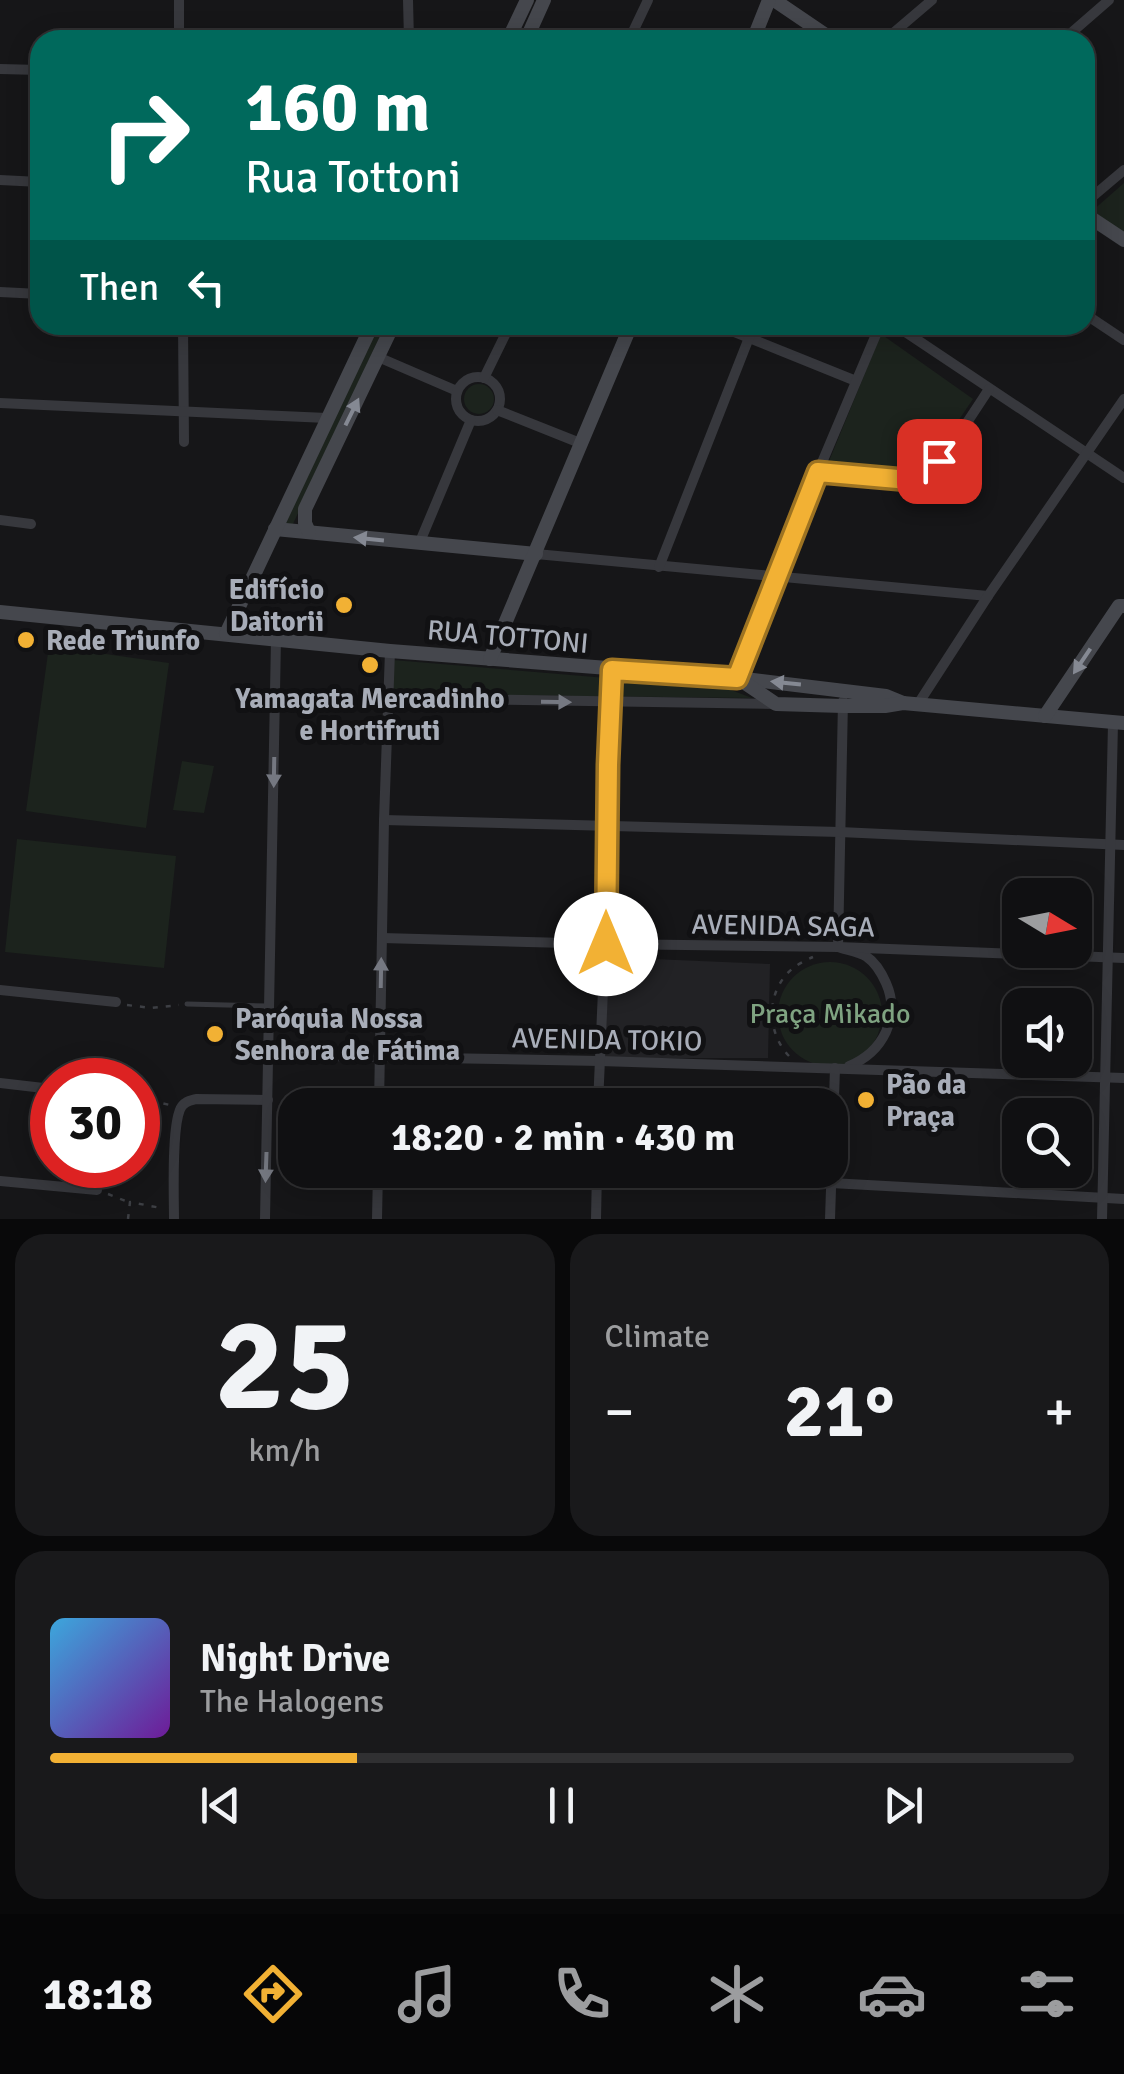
<!DOCTYPE html>
<html lang="en">
<head>
<meta charset="utf-8">
<style>
	:root { --surface:#101012; --page:#19191b; --text:#f1f3f6; --muted:#9c9d9f; --line:#303032; --accent:#f2b134 }
	body { margin:0; font-family:Signika,sans-serif; background:var(--page); color:var(--text); height:100vh; display:flex; flex-direction:column; font-size:38px; white-space:nowrap }
	* { box-sizing:border-box; margin:0 }
	p { font-size:32px; color:var(--muted) }
	.icon { flex:none; width:55px; height:55px; fill:none; stroke:currentColor; stroke-width:2; stroke-linecap:round; stroke-linejoin:round }
	.map { position:relative; height:1219px; overflow:hidden }
	.panel { display:flex; flex-direction:column; gap:15px; padding:15px; background:#09090a; flex:1 }
	.panel>* { flex:none }
	.hud { position:absolute; left:30px; top:30px; width:1065px; height:305px; border-radius:30px; box-shadow:0 5px 25px #0003,0 0 0 2px var(--line); background:#00695c; color:#fff; overflow:hidden }
	.needle { width:65px; rotate:100deg }
	.tools { position:absolute; left:1002px; top:878px; display:grid; gap:20px }
	.tools a { display:grid; place-items:center; width:90px; height:90px; border-radius:20px; background:var(--surface); box-shadow:0 5px 25px #0003,0 0 0 2px var(--line); font-size:50px }
	.speed { position:absolute; left:30px; top:1058px; display:flex; gap:20px; font-size:50px; font-weight:700; text-align:center }
	.speed>* { display:grid; place-content:center; width:130px; height:130px; border-radius:50%; background:var(--surface); box-shadow:0 5px 25px #0003,0 0 0 2px var(--line); line-height:1 }
	.speed .limit { border:15px solid #d22; background:#fff; color:#111 }
	.pin { position:absolute; display:grid; place-items:center; width:85px; height:85px; color:#fff; margin:-42px; border-radius:20px; box-shadow:0 5px 15px #0006 }
	.me { position:absolute; width:110px; margin:-55px; rotate:0deg; stroke-linejoin:round; filter:drop-shadow(0 0 8px #0008) }
	.turn { display:flex; align-items:center; gap:35px; height:210px; padding:0 50px; font-size:45px }
	.turn .icon { width:130px; height:130px; stroke-width:2.5 }
	.turn b { display:block; font-size:70px; line-height:85px }
	.then { display:flex; align-items:center; height:95px; padding:0 50px; background:#0003; gap:20px; font-size:38px }
	.big { font-size:75px; font-weight:700; line-height:1.1 }
	.panel .widget { flex:1; display:flex; flex-direction:column; justify-content:center; gap:15px; min-width:0; padding:0 35px; border-radius:30px; background:var(--page) }
	.panel .dial { align-items:center; gap:0 }
	.dial b { font-size:130px; line-height:1 }
	.song { display:flex; align-items:center; gap:30px }
	.cover { width:120px; height:120px; border-radius:15px; background:linear-gradient(135deg,hsl(200 70% 55%),hsl(280 70% 35%)) }
	.played { height:10px; border-radius:5px; background:linear-gradient(90deg,var(--accent) 30%,var(--line) 30%) }
	.keys { display:flex; justify-content:space-around; direction:ltr }
	.heat { display:flex; justify-content:space-between; align-items:center; font-size:55px; direction:ltr }
	.panel .tiles { flex:1; display:grid; gap:15px; grid-template-columns:1fr 1fr }
	.widget:last-child { grid-column:span 2 }
	.trip { position:absolute; left:278px; top:1088px; width:570px; height:100px; border-radius:30px; background:var(--surface); box-shadow:0 5px 25px #0003,0 0 0 2px var(--line); font-weight:700; line-height:100px; text-align:center }
	.tabs { display:flex; height:160px; justify-content:space-around; align-items:center; background:#060607; color:var(--muted) }
	.tabs .icon { width:70px; height:70px }
	.tabs .active { color:var(--accent) }
	.tabs b { font-size:45px; color:var(--text) }
	.map>svg:first-child { display:block }
</style>
</head>
<body>
<div class="map">
<svg width="1124" height="1219" viewBox="0 0 1124 1219">
	<rect width="100%" height="100%" fill="#161618"/>
	<!-- built -->
	<path fill="#222225" d="M606,957l164,7 -2,94h-163z"/>
	<!-- green -->
	<g fill="#1c231d">
		<path d="M1124,183v50l-33,-21z"/>
		<path d="M374,325h11l-92,199h-9z"/>
		<path d="M881,334l92,65 -42,62 -16,13 -88,-8z"/>
		<circle cx="479" cy="399" r="15"/>
		<path d="M49,646l120,17 -23,165 -120,-17z"/>
		<path d="M393,660l333,28 26,10 -360,-4z"/>
		<path d="M182,761l32,5 -10,47 -31,-3z"/>
		<path d="M17,839l159,17 -12,112 -159,-16z"/>
		<circle cx="830" cy="1014" r="52"/>
	</g>
	<g fill="none" stroke-linecap="round" stroke-linejoin="round">
		<!-- path -->
		<g stroke="#3d3f44" stroke-width="2.5" stroke-dasharray="5 8" stroke-linecap="butt">
			<path d="M127,1005l24,3 28,-3"/>
			<path d="M789,1056c-23,-24 -23,-65 3,-87 6,-5 14,-9 21,-12"/>
			<path d="M138,1098l32,7"/>
			<path d="M108,1194l20,8"/>
			<path d="M128,1219l2,-17 31,6"/>
		</g>
		<!-- lane -->
		<path stroke="#37383d" stroke-width="5" d="M187,1004l80,2"/>
		<!-- street -->
		<g stroke="#37383d" stroke-width="10">
			<path d="M408,0l1,40"/>
			<path d="M179,40v-40"/>
			<path d="M629,40l19,-40"/>
			<path d="M885,40l47,-40"/>
			<path d="M1063,40l46,-40"/>
			<path d="M0,69l40,1"/>
			<path d="M0,180l40,2"/>
			<path d="M1085,203l39,-33"/>
			<path d="M0,292l40,2"/>
			<path d="M1085,314l39,26"/>
			<path d="M183,325l1,117"/>
			<path d="M717,325l139,56"/>
			<path d="M895,325l229,153"/>
			<path d="M378,357l79,34"/>
			<circle cx="478" cy="399" r="22"/>
			<path d="M484,378l26,-53"/>
			<path d="M0,403l327,15"/>
			<path d="M497,410l83,33"/>
			<path d="M818,472c22,2 87,13 104,5 16,-7 55,-70 67,-88"/>
			<path d="M0,520l31,4"/>
			<path d="M419,544l52,-124"/>
			<path d="M536,554l452,42"/>
			<path d="M659,567l95,-242"/>
			<path d="M737,678l81,-206 62,-147"/>
			<path d="M389,698l387,6"/>
			<path d="M843,701l-5,246c9,3 22,5 29,10 9,6 15,17 19,26 15,34 -3,69 -37,83"/>
			<path d="M918,704l70,-108 136,-197"/>
			<path d="M384,820l456,12 284,13"/>
			<path d="M382,938l223,6 233,3 286,11"/>
			<path d="M0,990l116,12"/>
			<path d="M269,1055l331,6 524,17"/>
			<path d="M0,1083l52,6"/>
			<path d="M379,1105l5,-285 6,-169"/>
			<path d="M598,1105l7,-161 1,-117 6,-157"/>
			<path d="M378,1175l218,7 235,1 293,16"/>
			<path d="M0,1181l97,9"/>
			<path d="M174,1219c0,-21 -3,-99 8,-113 4,-5 7,-5 14,-7l72,1"/>
			<path d="M265,1219l11,-580"/>
			<path d="M377,1219l1,-49"/>
			<path d="M596,1219l1,-49"/>
			<path d="M830,1219l5,-151"/>
			<path d="M1102,1219l11,-496"/>
		</g>
		<!-- secondary -->
		<g stroke="#45474d" stroke-width="14">
			<path d="M774,0l59,40"/>
			<path d="M508,40l19,-40"/>
			<path d="M526,40l18,-40"/>
			<path d="M753,40l16,-40"/>
			<path d="M1085,214l39,26"/>
			<path d="M275,529l261,25"/>
			<path d="M309,532l-4,-9v-14l88,-184"/>
			<path d="M0,612l390,39 347,27 149,18 17,7"/>
			<path d="M226,634l146,-309"/>
			<path d="M490,659l141,-334"/>
			<path d="M742,681l34,23 67,2h42l18,-3 221,20"/>
			<path d="M1045,716l74,-110h5"/>
		</g>
	</g>
	<!-- one-way arrows -->
	<defs><path id="oneway-solid" d="M-6-.8H1V-3.2L6.5 0L1 3.2V.8H-6Z" transform="scale(2.5)"/></defs>
	<g fill="#858993">
		<use href="#oneway-solid" transform="translate(352 412) rotate(-64)"/>
		<use href="#oneway-solid" transform="translate(369 539) rotate(-174)"/>
		<use href="#oneway-solid" transform="translate(1082 661) rotate(124)"/>
		<use href="#oneway-solid" transform="translate(786 683) rotate(-174)"/>
	</g>
	<g fill="#757881">
		<use href="#oneway-solid" transform="translate(556 702) rotate(1)"/>
		<use href="#oneway-solid" transform="translate(274 772) rotate(91)"/>
		<use href="#oneway-solid" transform="translate(381 973) rotate(-89)"/>
		<use href="#oneway-solid" transform="translate(266 1167) rotate(92)"/>
	</g>
	<g fill="none" stroke-linecap="round" stroke-linejoin="round">
		<!-- route casing -->
		<g stroke="#9d7322" stroke-width="25">
			<path id="route" d="M606,944l2,-179 4,-95 125,8 81,-206 91,8 15,-3 15,-16"/>
		</g>
		<!-- route -->
		<use href="#route" stroke="#f2b134" stroke-width="18"/>
	</g>
	<!-- markers -->
	<g fill="#f2b134" stroke="#111113" stroke-width="4">
		<circle cx="344" cy="605" r="10"/>
		<circle cx="26" cy="640" r="10"/>
		<circle cx="370" cy="665" r="10"/>
		<circle cx="215" cy="1034" r="10"/>
		<circle cx="866" cy="1100" r="10"/>
	</g>
	<g text-anchor="middle" stroke-width="10" stroke-linejoin="round" paint-order="stroke">
		<!-- poi labels -->
		<g font-size="28" font-weight="bold" fill="#a8adb8" stroke="#111113" text-anchor="start">
			<text x="324" y="599" text-anchor="end">Edifício<tspan x="324" dy="32">Daitorii</tspan></text>
			<text x="46" y="650">Rede Triunfo</text>
			<text x="370" y="708" text-anchor="middle">Yamagata Mercadinho<tspan x="370" dy="32">e Hortifruti</tspan></text>
			<text x="235" y="1028">Paróquia Nossa<tspan x="235" dy="32">Senhora de Fátima</tspan></text>
			<text x="886" y="1094">Pão da<tspan x="886" dy="32">Praça</tspan></text>
		</g>
		<!-- street labels -->
		<g font-size="28" fill="#a8adb8" stroke="#111113">
			<text transform="translate(508 636) rotate(5)" y="10">RUA TOTTONI</text>
			<text transform="translate(783 925) rotate(1)" y="10">AVENIDA SAGA</text>
			<text transform="translate(607 1039) rotate(1)" y="10">AVENIDA TOKIO</text>
		</g>
		<!-- park labels -->
		<g font-size="28" fill="#7fa381" stroke="#111113">
			<text x="830" y="1023">Praça Mikado</text>
		</g>
	</g>
</svg>
<div class="tools">
<a><svg class="needle" viewBox="-14 -14 28 28"><path d="M0-13l5 13h-10z" fill="#e53935"/><path d="M0 13l5-13h-10z" fill="#9c9d9f"/></svg></a>
<a><svg class="icon" aria-label="sound" viewBox="0 0 24 24"><path d="M4 9h4l5-4v14l-5-4H4zM17 9q2 3 0 6"/></svg></a>
<a><svg class="icon" aria-label="search" viewBox="0 0 24 24"><circle cx="10" cy="10" r="6"/><path d="M15 15l6 6"/></svg></a>
</div>
<div class="speed"><div class="limit">30</div></div>
<div class="pin" style="left:939px;top:461px;background:#d93025"><svg class="icon" aria-label="arrive" viewBox="0 0 24 24"><path d="M6 21V4h12l-3 4 3 4H6"/></svg></div>
<svg class="me" style="left:606px;top:944px" viewBox="-20 -20 40 40"><circle r="19" fill="#fff"/><path d="M0-13L10 11 0 6-10 11z" fill="#f2b134"/></svg>
<div class="trip">18:20 · 2 min · 430 m</div>
<div class="hud">
<div class="turn"><svg class="icon" aria-label="right" viewBox="0 0 24 24"><path d="M7 20v-9h11M14 6l5 5-5 5"/></svg><div><b>160 m</b>Rua Tottoni</div></div>
<div class="then">Then<svg class="icon" aria-label="left" viewBox="0 0 24 24"><path d="M17 20v-9H6M10 6l-5 5 5 5"/></svg></div>
</div>
</div>
<section class="panel">
<div class="tiles">
<div class="widget dial"><b>25</b><p>km/h</p></div>
<div class="widget"><p>Climate</p>
<div class="heat"><a>−</a><b class="big">21°</b><a>+</a></div>
</div>
<div class="widget">
<div class="song"><i class="cover"></i><div><b>Night Drive</b><p>The Halogens</p></div></div>
<div class="played"></div>
<div class="keys"><svg class="icon" aria-label="previous" viewBox="0 0 24 24"><path d="M18 5L8 12l10 7zM5 5v14"/></svg><svg class="icon" aria-label="pause" viewBox="0 0 24 24"><path d="M8 5v14M16 5v14"/></svg><svg class="icon" aria-label="next" viewBox="0 0 24 24"><path d="M6 5l10 7-10 7zM19 5v14"/></svg></div>
</div>
</div>
</section>
<nav class="tabs">
<b>18:18</b>
<svg class="icon active" aria-label="directions" viewBox="0 0 24 24"><path d="M12 3l9 9-9 9-9-9zM9 14v-3h6M13 9l2 2-2 2"/></svg>
<svg class="icon" aria-label="music" viewBox="0 0 24 24"><path d="M9 18V5l10-2v13"/><circle cx="6" cy="18" r="3"/><circle cx="16" cy="16" r="3"/></svg>
<svg class="icon" aria-label="phone" viewBox="0 0 24 24"><path d="M5 4h4l2 5-3 2q2 4 5 5l2-3 5 2v4C11 20 4 13 5 4z"/></svg>
<svg class="icon" aria-label="climate" viewBox="0 0 24 24"><path d="M12 3v18M4 7l16 10M4 17L20 7"/></svg>
<svg class="icon" aria-label="car" viewBox="0 0 24 24"><path d="M5 17H2v-5l4-1 3-4h7l3 4 3 1v5h-3M9 17h6M6 11h13"/><circle cx="7" cy="17" r="2"/><circle cx="17" cy="17" r="2"/></svg>
<svg class="icon" aria-label="filters" viewBox="0 0 24 24"><path d="M4 7h16M4 17h16"/><circle cx="9" cy="7" r="2"/><circle cx="15" cy="17" r="2"/></svg>
</nav>
</body>
</html>
